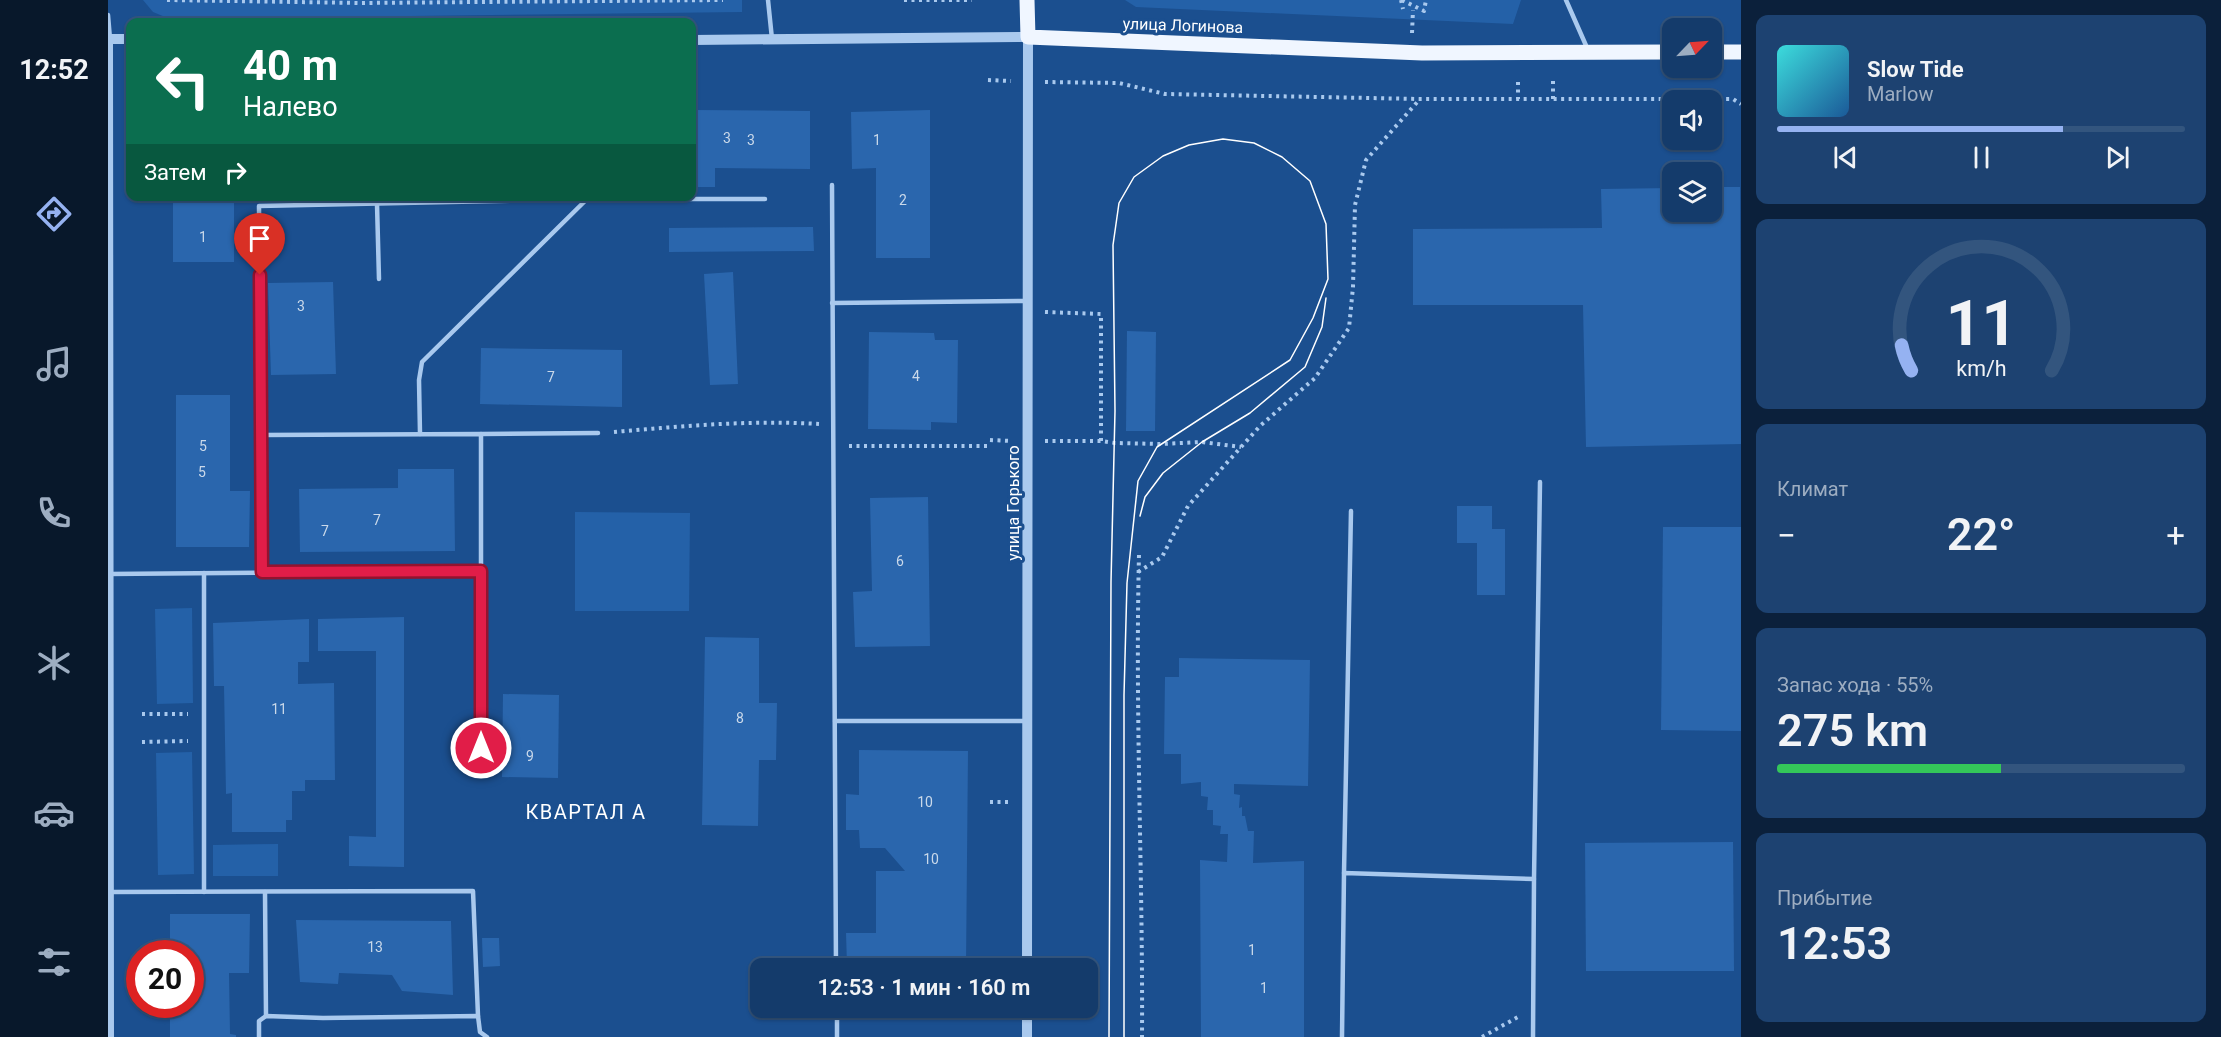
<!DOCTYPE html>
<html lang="ru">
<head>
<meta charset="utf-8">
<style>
	:root { --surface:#143b6b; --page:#1d4271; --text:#f1f3f6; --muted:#9dadc1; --line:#33557e; --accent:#95b2f1 }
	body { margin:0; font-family:Roboto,sans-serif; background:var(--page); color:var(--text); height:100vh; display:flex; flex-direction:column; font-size:22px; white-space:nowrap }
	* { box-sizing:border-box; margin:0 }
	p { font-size:20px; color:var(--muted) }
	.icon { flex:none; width:33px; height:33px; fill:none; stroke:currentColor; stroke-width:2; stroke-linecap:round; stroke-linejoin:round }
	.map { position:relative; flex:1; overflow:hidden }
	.drawer { display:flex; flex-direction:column; gap:15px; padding:15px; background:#0b203b; width:480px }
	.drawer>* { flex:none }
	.top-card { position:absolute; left:18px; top:18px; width:570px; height:183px; border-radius:12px; box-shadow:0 2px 4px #0004,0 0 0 2px var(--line); background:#0b6e4f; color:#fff; overflow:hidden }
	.needle { width:39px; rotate:65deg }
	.controls { position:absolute; left:1554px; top:18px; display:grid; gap:12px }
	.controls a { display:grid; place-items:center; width:60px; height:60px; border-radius:12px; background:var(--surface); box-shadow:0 2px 4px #0004,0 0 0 2px var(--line); font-size:30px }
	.speed { position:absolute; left:18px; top:940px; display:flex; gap:12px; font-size:30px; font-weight:700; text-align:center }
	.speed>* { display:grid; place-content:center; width:78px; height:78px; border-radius:50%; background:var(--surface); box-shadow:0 2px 4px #0004,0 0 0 2px var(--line); line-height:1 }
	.speed .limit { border:9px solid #d22; background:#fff; color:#111 }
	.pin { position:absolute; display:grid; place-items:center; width:51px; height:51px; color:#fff; margin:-62px -26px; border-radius:50% 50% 50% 0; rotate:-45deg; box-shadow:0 0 6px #0007 }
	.pin .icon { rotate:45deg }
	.me { position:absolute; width:66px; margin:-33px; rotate:0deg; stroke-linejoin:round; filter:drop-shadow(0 0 4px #0008) }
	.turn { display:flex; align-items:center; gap:21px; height:126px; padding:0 18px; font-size:27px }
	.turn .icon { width:78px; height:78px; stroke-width:2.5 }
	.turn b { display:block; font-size:42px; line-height:51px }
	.then { display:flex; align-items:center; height:57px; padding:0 18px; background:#0003; gap:12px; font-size:22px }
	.big { font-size:45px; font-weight:600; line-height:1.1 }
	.drawer .widget { flex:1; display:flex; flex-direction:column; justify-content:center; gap:9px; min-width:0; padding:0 21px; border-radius:12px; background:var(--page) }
	.drawer .dial { align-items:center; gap:0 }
	.dial svg { height:156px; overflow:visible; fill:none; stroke:var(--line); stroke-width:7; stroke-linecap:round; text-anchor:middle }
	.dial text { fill:var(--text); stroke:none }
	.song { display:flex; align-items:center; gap:18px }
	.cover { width:72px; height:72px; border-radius:9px; background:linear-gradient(135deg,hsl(180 70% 55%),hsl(210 70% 35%)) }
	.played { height:6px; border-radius:3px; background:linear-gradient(90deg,var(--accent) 70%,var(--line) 70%) }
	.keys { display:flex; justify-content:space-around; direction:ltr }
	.heat { display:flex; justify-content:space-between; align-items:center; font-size:33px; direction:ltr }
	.charge { height:9px; border-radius:4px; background:linear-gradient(90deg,#34c759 55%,var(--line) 0) }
	.trip { position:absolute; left:642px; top:958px; width:348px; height:60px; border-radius:12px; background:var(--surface); box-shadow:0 2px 4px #0004,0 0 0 2px var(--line); font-weight:600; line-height:60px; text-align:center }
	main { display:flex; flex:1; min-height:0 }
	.menu { display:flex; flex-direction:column; width:108px; justify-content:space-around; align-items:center; background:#08182b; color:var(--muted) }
	.menu .icon { width:42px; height:42px }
	.menu .current { color:var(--accent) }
	.menu b { font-size:27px; color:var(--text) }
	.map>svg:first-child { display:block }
</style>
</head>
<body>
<main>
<nav class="menu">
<b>12:52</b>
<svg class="icon current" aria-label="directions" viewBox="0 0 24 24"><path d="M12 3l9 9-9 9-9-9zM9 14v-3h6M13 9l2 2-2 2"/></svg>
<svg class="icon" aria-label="music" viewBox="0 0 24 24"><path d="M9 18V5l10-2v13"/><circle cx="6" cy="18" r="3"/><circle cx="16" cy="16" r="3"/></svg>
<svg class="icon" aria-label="phone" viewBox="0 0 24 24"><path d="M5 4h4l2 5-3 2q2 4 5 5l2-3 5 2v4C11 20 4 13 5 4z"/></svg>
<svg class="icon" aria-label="climate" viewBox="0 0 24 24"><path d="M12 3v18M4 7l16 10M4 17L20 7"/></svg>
<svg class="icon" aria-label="car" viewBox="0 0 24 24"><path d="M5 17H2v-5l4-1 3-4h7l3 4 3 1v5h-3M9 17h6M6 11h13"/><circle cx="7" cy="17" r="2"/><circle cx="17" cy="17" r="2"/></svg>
<svg class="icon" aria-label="filters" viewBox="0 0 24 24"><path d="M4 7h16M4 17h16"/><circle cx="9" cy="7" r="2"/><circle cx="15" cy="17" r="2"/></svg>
</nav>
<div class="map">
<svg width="1633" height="1037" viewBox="0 0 1633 1037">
	<rect width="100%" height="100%" fill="#1b4f8f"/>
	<!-- green -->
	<g fill="#2461a8">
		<path d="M35,0h599v12l-572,7 -17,-7z"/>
		<path d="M1017,0h396l-8,24 -377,-17z"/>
		<path d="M467,512l115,1 -1,98h-114z"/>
		<path d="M84,608l1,95 -36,1 -2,-95z"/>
		<path d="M84,752l2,122 -36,1 -2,-122z"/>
		<path d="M170,844v32h-65v-31z"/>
	</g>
	<!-- building -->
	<g fill="#2a66ad">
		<path d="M584,110l118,1v58l-95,-1v19h-23z"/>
		<path d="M822,110v148h-54v-90l-24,1 -1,-57z"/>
		<path d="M1604,187h28l1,257 -155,3 -3,-142h-170v-76l189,-1 -1,-39 71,-1v24h40z"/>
		<rect x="65" y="196" width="61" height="66"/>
		<path d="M705,227l1,24 -145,1v-24z"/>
		<path d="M625,272l5,112 -28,1 -6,-111z"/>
		<path d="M225,282l3,92 -65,1 -3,-92z"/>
		<path d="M1019,331l29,1 -1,99h-29z"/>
		<path d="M761,332l65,1 1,7h23l-1,83 -26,-1v8l-63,-1z"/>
		<path d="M373,348l141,2v57l-142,-3z"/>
		<path d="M68,395h54v96h20l-1,56h-73z"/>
		<path d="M290,469h56l1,82 -155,1 -1,-63 99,-1z"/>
		<path d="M820,497l2,149 -75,1 -2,-55 19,-1 -2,-93z"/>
		<path d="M1349,506h35v23h13v66h-28v-52h-20z"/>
		<path d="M1555,527h78v204l-80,-1z"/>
		<path d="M296,617v250l-55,-1v-30l27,1v-186h-58v-32z"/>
		<path d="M201,619v43h-11v22l36,-1 1,97h-30v11h-13v29h-6v12h-54v-39l-6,1 -2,-108h-10l-1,-63z"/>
		<path d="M597,637l54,1v65h18l-1,57h-17l-1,66 -56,-1z"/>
		<path d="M1071,658l131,2 -2,126 -74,-2v10l6,1 -1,13 3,-1v9h3l3,15h6l-1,32 51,-2v176h-103l-1,-177 27,2 1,-28h-8l1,-8 -8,-1v-15h-6l1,-13 -7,-1v-14l-20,2v-30h-17l1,-77h14z"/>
		<path d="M395,694l56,1 -1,83 -56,-1z"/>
		<path d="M751,750l109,1 -2,216h-94v-2h-25l-1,-32h30v-62h29l-20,-23h-25l-1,-18h-13v-36l13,1z"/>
		<path d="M1625,842l1,129h-148l-1,-128z"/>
		<path d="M62,914h80l-1,59h-20l1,61 6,1v2h-66v-32h20v-51h-20z"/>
		<path d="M188,920l155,1 2,74 -51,-4 -10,-16 -53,-2 -1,11 -38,-2z"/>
		<path d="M374,938h17l1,28 -17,1z"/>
	</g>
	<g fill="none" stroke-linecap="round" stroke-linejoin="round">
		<!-- path -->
		<g stroke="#a9c9ee" stroke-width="4" stroke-dasharray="3 4.5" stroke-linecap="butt">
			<path d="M59,0l194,3 362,-3"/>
			<path d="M796,0h68"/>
			<path d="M1293,0l2,9"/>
			<path d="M1294,0l22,11 2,-11"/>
			<path d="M1304,33l1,-23"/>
			<path d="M880,80l23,1"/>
			<path d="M1445,81v18"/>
			<path d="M937,82l74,1 46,11 255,5h313l8,5"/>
			<path d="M1410,82v17"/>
			<path d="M937,312l56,2v127"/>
			<path d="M506,432c68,-6 136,-12 205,-8"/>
			<path d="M882,440l21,1"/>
			<path d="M937,441h56l14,2 46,1 41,-2 39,5"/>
			<path d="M741,446h141"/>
			<path d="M1031,555c-4,161 4,321 3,482"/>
			<path d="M1030,572l24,-15 26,-51 72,-80 55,-48 34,-50 4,-41 2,-82 11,-45 54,-61"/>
			<path d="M34,714h46"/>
			<path d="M34,742l46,-1"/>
			<path d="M882,802h18"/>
			<path d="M1374,1037l36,-20"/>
		</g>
		<!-- service -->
		<g stroke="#a9c9ee" stroke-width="4.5">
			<path d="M660,0l4,39"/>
			<path d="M1458,0l22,50"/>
			<path d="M0,15l2,24"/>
			<path d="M724,185l4,784"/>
			<path d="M269,204l2,75"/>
			<path d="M724,303l195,-2"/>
			<path d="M312,434l-1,-54 3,-18 164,-162"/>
			<path d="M373,434l117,-1"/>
			<path d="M153,435l220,-1v314"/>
			<path d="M154,572l-3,-366 327,-7h179"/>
			<path d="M96,573v319"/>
			<path d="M0,574l373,-3"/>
			<path d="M727,721h192"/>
			<path d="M1236,873l7,-362"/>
			<path d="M1426,879l6,-397"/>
			<path d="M3,892l362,-1 5,125"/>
			<path d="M157,892l1,124"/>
			<path d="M662,961l66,-2"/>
			<path d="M729,1008v29"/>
			<path d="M151,1037v-16l7,-5 57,2 155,-2 2,16 7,5"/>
			<path d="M1234,1037l2,-164 190,6 -1,158"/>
		</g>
		<!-- minor -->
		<path stroke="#a9c9ee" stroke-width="6" d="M2,39l1,998"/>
		<!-- tertiary -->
		<g stroke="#a9c9ee" stroke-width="10">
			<path d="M0,39h22"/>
			<path d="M584,40l336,-3 -1,932"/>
			<path d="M919,1037v-29"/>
		</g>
		<!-- primary -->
		<g stroke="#f0f6ff" stroke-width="15">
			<path d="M919,0l1,37 394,16 250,-1"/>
			<path d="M1604,52h29"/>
		</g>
		<!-- tram -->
		<g stroke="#fff" stroke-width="1.5">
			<path d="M1032,516l5,-19 18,-24 39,-31 48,-29 55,-46 17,-40 4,-29"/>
			<path d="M1001,1037l2,-455 4,-171 -2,-166 6,-42 15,-26 29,-21 26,-11 34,-6 31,4 28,14 28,24 16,43 2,55 -15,39 -23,42 -133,87 -19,34 -11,102 -3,112v342"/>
		</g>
	</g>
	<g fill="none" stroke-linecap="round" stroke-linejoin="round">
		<!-- route casing -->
		<g stroke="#92132f" stroke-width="15">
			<path id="route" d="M152,275l2,297 219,-1v177"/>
		</g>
		<!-- route -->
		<use href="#route" stroke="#e11d48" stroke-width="10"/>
	</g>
	<g text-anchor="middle" stroke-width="6" stroke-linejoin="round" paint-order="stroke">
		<!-- number labels -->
		<g font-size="14" fill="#cad9ea">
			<text x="619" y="143">3</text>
			<text x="643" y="145">3</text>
			<text x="769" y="145">1</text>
			<text x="795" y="205">2</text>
			<text x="95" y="242">1</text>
			<text x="193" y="311">3</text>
			<text x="808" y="381">4</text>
			<text x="443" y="382">7</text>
			<text x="95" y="451">5</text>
			<text x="94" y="477">5</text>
			<text x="269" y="525">7</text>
			<text x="217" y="536">7</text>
			<text x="792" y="566">6</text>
			<text x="171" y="714">11</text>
			<text x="632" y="723">8</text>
			<text x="422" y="761">9</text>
			<text x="817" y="807">10</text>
			<text x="823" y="864">10</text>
			<text x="267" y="952">13</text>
			<text x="1144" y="955">1</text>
			<text x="1156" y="993">1</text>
		</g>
		<!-- street labels -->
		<g font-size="16" fill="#fff" stroke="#1b4f8f">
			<text transform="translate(1075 25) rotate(2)" y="6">улица Логинова</text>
			<text transform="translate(905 503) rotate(-90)" y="6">улица Горького</text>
		</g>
		<!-- quarter labels -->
		<g font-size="20" letter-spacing="1.5" fill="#fff" stroke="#1b4f8f">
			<text x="478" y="819">КВАРТАЛ А</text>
		</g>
	</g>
</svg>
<div class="controls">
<a><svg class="needle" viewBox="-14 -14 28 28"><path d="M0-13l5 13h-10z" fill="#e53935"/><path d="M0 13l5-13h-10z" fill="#9dadc1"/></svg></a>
<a><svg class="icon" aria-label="sound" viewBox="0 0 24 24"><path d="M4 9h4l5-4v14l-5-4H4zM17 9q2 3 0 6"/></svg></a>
<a><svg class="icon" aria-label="layers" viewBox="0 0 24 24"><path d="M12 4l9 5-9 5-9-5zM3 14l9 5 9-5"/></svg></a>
</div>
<div class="speed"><div class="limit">20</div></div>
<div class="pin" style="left:152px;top:275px;background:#d93025"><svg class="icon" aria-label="arrive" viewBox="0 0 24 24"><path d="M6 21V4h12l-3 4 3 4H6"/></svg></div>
<svg class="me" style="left:373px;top:748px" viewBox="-20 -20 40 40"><circle r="17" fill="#e11d48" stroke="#fff" stroke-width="3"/><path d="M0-11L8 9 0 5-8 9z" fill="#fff"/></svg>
<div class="trip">12:53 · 1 мин · 160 m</div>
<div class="top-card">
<div class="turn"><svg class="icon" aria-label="left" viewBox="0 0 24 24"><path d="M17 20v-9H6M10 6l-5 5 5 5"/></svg><div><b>40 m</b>Налево</div></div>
<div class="then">Затем<svg class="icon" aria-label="right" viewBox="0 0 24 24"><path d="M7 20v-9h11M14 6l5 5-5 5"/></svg></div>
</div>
</div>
<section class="drawer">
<div class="widget">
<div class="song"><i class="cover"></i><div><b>Slow Tide</b><p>Marlow</p></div></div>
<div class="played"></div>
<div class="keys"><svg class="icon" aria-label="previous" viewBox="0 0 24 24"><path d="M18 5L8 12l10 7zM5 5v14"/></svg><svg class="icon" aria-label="pause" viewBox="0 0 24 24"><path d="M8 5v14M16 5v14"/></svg><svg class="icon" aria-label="next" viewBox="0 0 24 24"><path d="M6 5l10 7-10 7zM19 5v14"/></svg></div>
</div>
<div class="widget dial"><svg viewBox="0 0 100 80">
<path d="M14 69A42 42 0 1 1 86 69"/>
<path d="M14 69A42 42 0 0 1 9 56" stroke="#95b2f1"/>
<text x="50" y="56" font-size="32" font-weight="700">11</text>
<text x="50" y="72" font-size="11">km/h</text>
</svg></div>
<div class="widget"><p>Климат</p>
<div class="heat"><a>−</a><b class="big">22°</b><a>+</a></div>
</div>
<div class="widget"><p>Запас хода · 55%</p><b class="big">275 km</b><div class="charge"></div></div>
<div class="widget"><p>Прибытие</p><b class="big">12:53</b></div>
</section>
</main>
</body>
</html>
